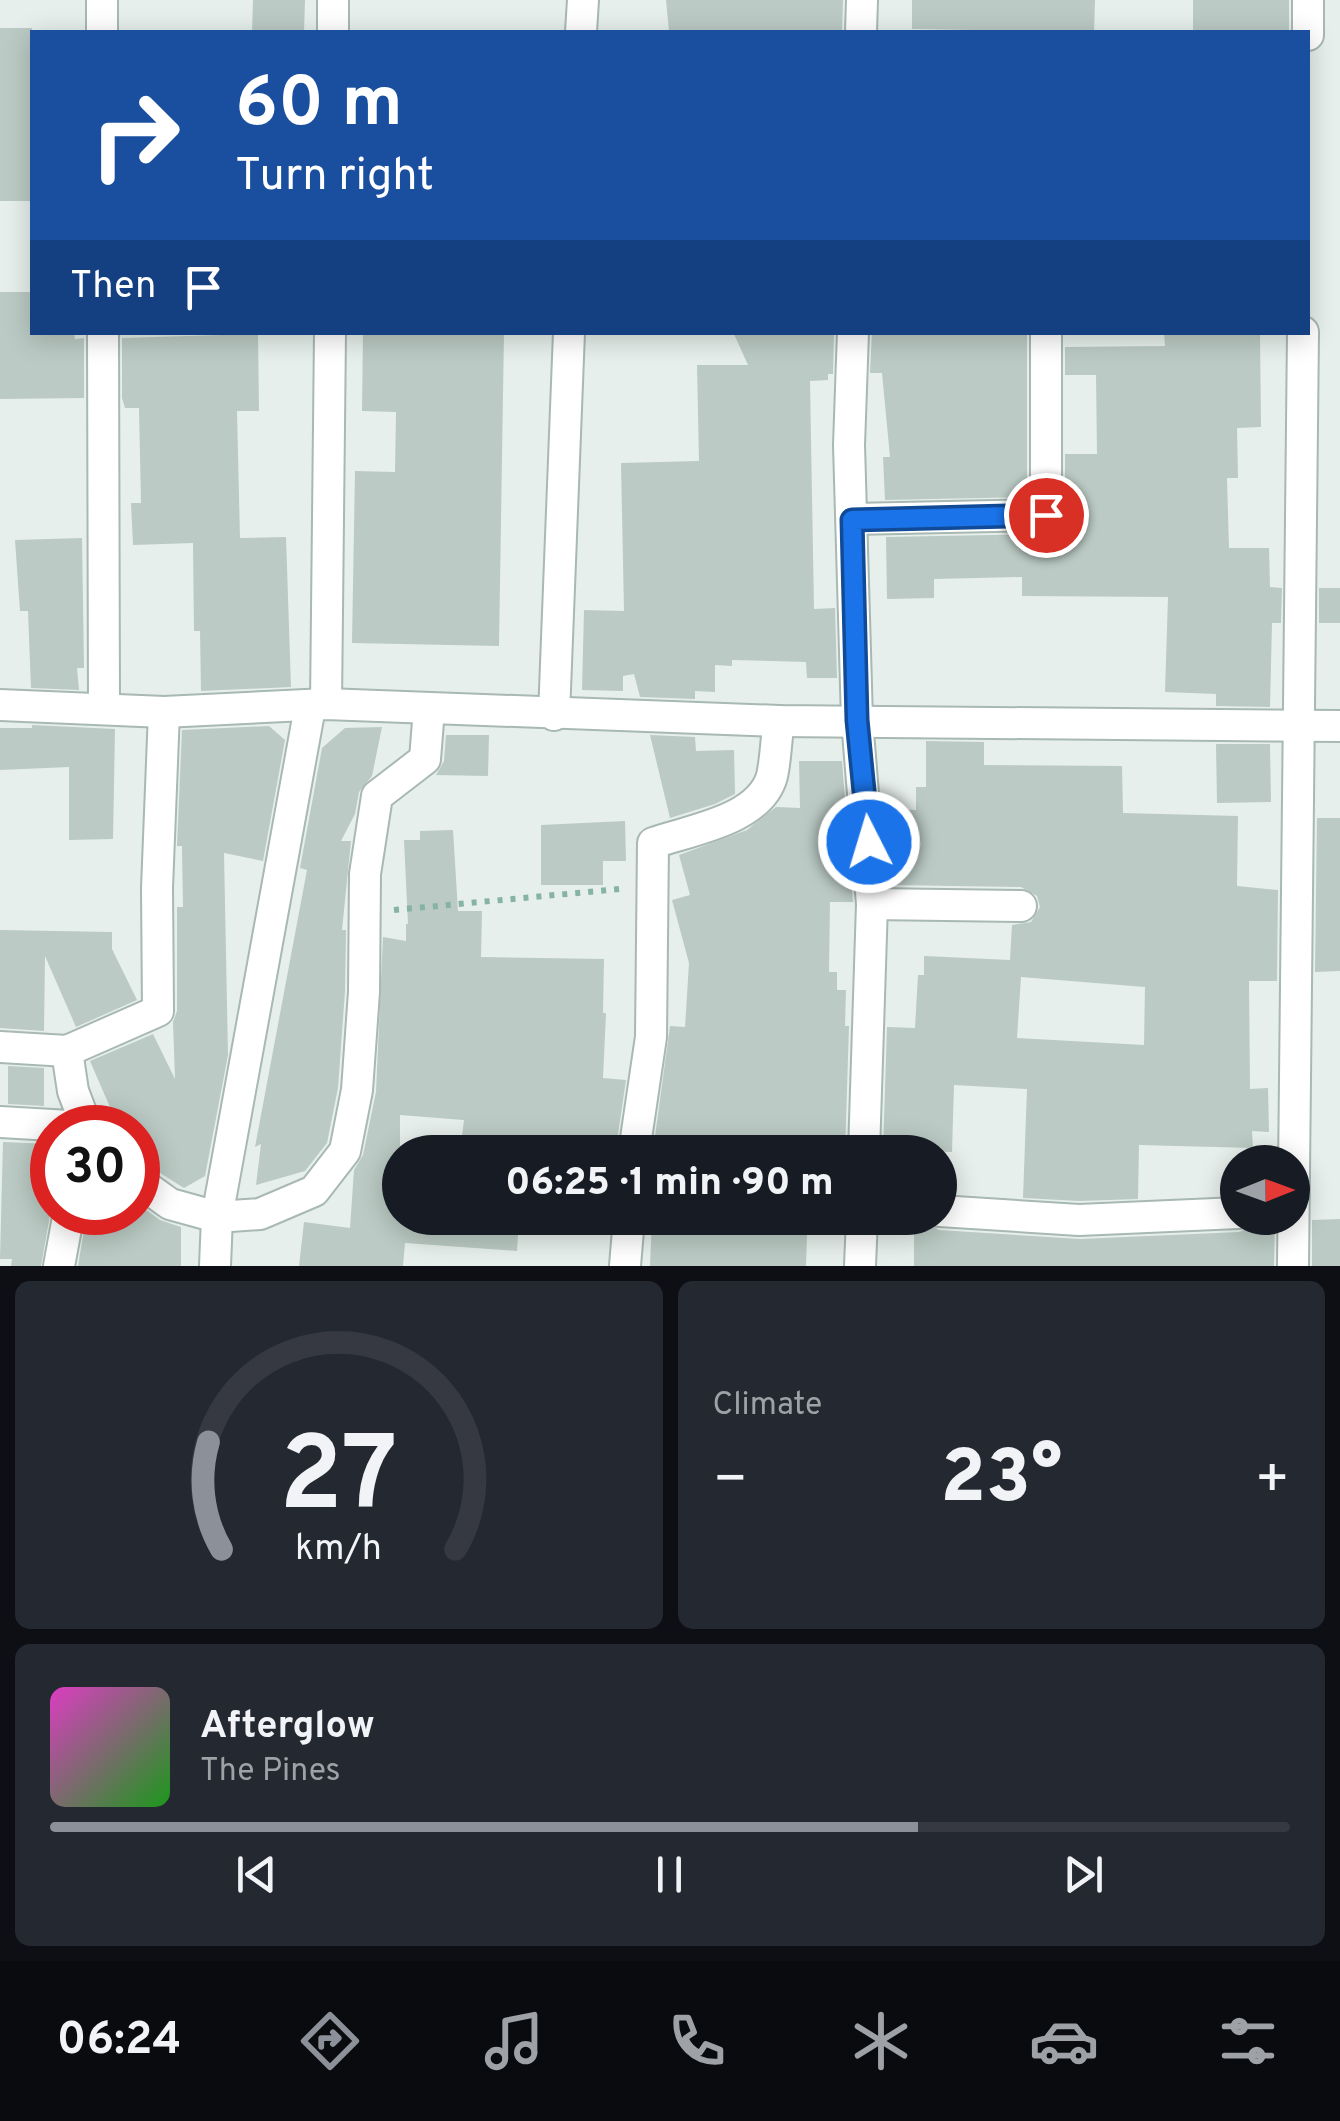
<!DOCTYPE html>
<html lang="en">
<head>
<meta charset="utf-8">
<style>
	:root { --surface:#171b24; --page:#242831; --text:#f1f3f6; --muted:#9ea1a6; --line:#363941; --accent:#8c9099 }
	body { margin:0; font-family:Overpass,sans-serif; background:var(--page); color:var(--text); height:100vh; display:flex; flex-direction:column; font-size:38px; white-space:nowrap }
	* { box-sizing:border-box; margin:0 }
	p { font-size:32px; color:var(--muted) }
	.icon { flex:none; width:55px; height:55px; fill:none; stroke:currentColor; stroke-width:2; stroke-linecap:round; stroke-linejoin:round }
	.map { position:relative; height:1266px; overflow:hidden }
	.details { display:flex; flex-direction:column; gap:15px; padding:15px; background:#0d0f14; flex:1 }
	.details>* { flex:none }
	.hud { position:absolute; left:30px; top:30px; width:1280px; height:305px; border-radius:0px; box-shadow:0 5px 25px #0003; background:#1a4fa0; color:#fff; overflow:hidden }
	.needle { width:65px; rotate:89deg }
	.controls { position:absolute; left:1220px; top:1145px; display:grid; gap:20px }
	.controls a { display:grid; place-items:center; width:90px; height:90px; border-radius:50%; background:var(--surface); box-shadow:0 5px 25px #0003; font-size:50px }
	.speed { position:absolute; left:30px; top:1105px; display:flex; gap:20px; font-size:50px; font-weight:700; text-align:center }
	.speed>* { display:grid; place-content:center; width:130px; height:130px; border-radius:50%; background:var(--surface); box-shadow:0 5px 25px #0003; line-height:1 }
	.speed .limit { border:15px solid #d22; background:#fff; color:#111 }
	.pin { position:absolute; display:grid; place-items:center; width:85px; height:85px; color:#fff; margin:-42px; border:5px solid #fff; border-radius:50%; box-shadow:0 2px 10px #0007 }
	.me { position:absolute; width:110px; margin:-55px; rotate:355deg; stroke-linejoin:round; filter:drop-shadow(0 0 8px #0008) }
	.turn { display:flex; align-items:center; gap:35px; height:210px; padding:0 40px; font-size:45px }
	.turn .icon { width:130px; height:130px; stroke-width:2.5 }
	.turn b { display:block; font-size:70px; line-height:85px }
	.then { display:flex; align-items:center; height:95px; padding:0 40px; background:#0003; gap:20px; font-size:38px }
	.big { font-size:75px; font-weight:800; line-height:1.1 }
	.details .tile { flex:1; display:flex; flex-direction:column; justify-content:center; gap:15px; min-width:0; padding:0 35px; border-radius:15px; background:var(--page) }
	.details .dial { align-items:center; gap:0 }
	.dial svg { height:260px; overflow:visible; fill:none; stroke:var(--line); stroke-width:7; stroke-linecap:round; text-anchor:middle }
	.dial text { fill:var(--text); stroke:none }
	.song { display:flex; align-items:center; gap:30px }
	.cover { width:120px; height:120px; border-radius:15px; background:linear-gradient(135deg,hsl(310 70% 55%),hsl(120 70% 35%)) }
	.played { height:10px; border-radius:5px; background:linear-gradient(90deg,var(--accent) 70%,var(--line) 70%) }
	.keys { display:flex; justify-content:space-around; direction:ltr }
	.heat { display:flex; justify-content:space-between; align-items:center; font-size:55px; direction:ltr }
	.details .tiles { flex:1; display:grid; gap:15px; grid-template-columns:1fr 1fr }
	.tile:last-child { grid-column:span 2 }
	.trip { position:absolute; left:382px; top:1135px; width:575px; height:100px; border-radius:50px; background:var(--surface); box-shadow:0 5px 25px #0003; font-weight:800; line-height:100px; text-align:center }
	.menu { display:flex; height:160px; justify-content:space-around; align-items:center; background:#090b0e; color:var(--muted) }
	.menu .icon { width:70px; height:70px }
	.menu .current { color:var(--accent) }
	.menu b { font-size:45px; color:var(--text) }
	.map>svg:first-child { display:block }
</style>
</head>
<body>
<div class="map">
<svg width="1340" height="1266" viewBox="0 0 1340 1266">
	<rect width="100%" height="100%" fill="#e6efeb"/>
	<!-- building -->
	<g fill="#bbcac4" fill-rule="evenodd">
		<path d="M253,0h52l-1,32h-52z"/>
		<path d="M666,0h177l-1,32h-173z"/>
		<path d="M912,0h183l-1,32 -182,-3z"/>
		<rect x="1193" y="0" width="96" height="32"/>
		<rect x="0" y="28" width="32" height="173"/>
		<path d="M0,292h32v40h42l1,7 9,-1v60l-84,1z"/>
		<path d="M363,332h141l-5,314 -147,-3 3,-172 40,1 1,-60 -34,-1z"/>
		<path d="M733,332h101l-1,42h-5v6l-18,1 4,228 21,-1 2,70h-30l-1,-16 -74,-2v6l-17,-1v27l-20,-1v8l-55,-2 -6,-23 -11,2v15l-41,-1 2,-80 40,1 -3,-148 78,-2 -2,-96h51z"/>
		<path d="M872,332h155v165l-142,3 -2,-43h7l-8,-84h-12z"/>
		<path d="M1164,332h96l1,95 -24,1 1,50h-11l2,70h40l1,39 12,1 -1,35h-9l-2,84 -54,-1v-12l-51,-2 3,-95 -146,-1v-19l-88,2v19l-47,1 -1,-62 160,-3 10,-4 9,-15v-61h32l-1,-79h-31v-28l100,-1z"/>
		<path d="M258,334l1,77h-22l3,127 46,-1 5,150 -90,4 -1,-60h-6l-1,-88 -60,2 -2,-42h10l-2,-95h-14l-3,-10v-60z"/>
		<path d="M82,538l2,130h-7l2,22 -48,-2 -3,-77h-8l-5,-71z"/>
		<rect x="1319" y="588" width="21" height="35"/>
		<path d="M32,725l83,4 -2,110 -44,1v-73l-69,3v-42h32z"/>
		<path d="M269,726l16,14 -22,121 -39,-8 4,202 -23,121 -21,12 -35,-22 -11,-3v-35h-19l-29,-67 63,-27 22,45 -2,-57 4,-11v-104h6l-1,-56v-5h-5l5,-116z"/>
		<path d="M382,727l-10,49 -13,16 -4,22 -14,27h10l-9,89h4l-1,61 -7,97 -11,55 -22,28 -49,14 5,-41 -6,3 52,-277 -7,-2 22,-120 23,-20z"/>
		<path d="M446,735h43l-1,41 -52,-1 8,-14z"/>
		<path d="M650,735l45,2 1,14 38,-1 1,44 -20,10 -45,14z"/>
		<path d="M926,741l58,1v23l138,1 1,47 115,3 -1,70 41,4 -1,91h-28l1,108 18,-1 1,44 -17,-1 1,17 -114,-3 -1,54 -59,2 -56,-3 4,-109 -73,-4 -2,67 -69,-2 4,-123 28,1 3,-53h6v-19l86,4 2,-35 19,-3 9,-15 -3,-11 -16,-9 -132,-2 -6,-76 33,1v-23h10zM1021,977l124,10 -1,58 -127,-7z"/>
		<path d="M1216,744h54l1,58 -54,1z"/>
		<path d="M799,761h43l11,141h-23l-1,70h8v18h9l-1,36h4l-4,126 -192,-1 17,-125 15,1 4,-64 -17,-63 18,-5 -11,-40 68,-25 29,-23 24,1z"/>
		<path d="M1317,818h23v153l-25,1z"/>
		<path d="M625,821l1,40h-23v24h-62v-60z"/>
		<path d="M453,830l5,81h24l-1,46 123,2 -1,54h3l-3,65 23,2 -10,68h-15v4h-141l4,-32 -64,-5v103h119l-2,33 -112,-8 -2,23h-104l5,-44 46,6 4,-58 9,-15 13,-63 7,-155 23,4v-17h2l-4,-84h16v-9z"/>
		<path d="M0,930l112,2v17l25,51 -61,27 -31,-71 -1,75 -44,-3z"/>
		<path d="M8,1066l36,2v38l-36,-2z"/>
		<path d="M3,1142l49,2v60l-11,62h-30l1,-7h-12z"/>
		<path d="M138,1204l22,16 21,7v39h-103l9,-54h51z"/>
		<path d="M652,1218h94l-1,13 62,3 -1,32h-156z"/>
		<path d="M1340,1219v47h-28v-46z"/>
		<path d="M1275,1220l-1,46h-360v-45h10l15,9 141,9 159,-7 10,-4 6,-7z"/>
	</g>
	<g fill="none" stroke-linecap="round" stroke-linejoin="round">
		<!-- minor casing -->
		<g stroke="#a8b8b2" stroke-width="34">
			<g id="minor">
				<path d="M102,0v32"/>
				<path d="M333,32v-32"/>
				<path d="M581,32l2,-32"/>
				<path d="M861,32l1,-32"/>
				<path d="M1308,35v-35"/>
				<path d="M103,332l1,376"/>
				<path d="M853,332l-4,113 8,275 15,184 -8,248"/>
				<path d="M852,519l194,-4v-183"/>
				<path d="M326,704l4,-372"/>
				<path d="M0,705l164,7 162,-8 453,17 561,5"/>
				<path d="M554,715l15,-383"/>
				<path d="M872,904l149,2"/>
				<path d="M0,1047l67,4 91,-40 -1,-123 7,-176"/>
				<path d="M67,1051l6,40 14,37"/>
				<path d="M0,1122l87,5"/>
				<path d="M634,1152l17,-115 2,-194c38,-13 107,-23 119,-67 4,-18 4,-38 7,-55"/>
				<path d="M138,1181l32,23 47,13 43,-3 54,-23 31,-40 12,-61 7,-98 1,-118 12,-78 48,-37 4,-50"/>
				<path d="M940,1211l139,9 159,-7"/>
				<path d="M59,1266l10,-54"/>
				<path d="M215,1266l2,-49 93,-510"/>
				<path d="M625,1266l4,-48"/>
				<path d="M860,1266l2,-48"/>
				<path d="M1293,1266l10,-934"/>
			</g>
		</g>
		<!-- path -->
		<path stroke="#86b3a5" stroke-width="6" stroke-dasharray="5 8" stroke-linecap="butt" d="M394,910l226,-21"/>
		<!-- minor -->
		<use href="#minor" stroke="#fff" stroke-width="30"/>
	</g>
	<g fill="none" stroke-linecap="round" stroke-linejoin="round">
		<!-- route casing -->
		<g stroke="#114b97" stroke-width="25">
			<path id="route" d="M869,842l-12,-122 -5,-200 194,-5"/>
		</g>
		<!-- route -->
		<use href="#route" stroke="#1a73e8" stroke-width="18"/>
	</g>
</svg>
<div class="controls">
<a><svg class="needle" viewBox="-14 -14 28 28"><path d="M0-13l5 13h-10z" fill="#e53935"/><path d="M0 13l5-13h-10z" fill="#9ea1a6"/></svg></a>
</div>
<div class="speed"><div class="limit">30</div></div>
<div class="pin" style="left:1046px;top:515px;background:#d93025"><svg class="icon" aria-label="arrive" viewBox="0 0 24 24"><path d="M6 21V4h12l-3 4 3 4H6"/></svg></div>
<svg class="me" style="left:869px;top:842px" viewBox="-20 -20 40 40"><circle r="17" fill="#1a73e8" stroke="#fff" stroke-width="3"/><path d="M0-11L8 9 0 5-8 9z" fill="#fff"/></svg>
<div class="trip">06:25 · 1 min · 90 m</div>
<div class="hud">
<div class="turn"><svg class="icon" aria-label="right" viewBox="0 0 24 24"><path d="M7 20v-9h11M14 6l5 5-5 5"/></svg><div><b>60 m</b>Turn right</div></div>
<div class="then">Then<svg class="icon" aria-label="arrive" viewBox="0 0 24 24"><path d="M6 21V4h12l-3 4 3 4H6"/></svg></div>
</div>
</div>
<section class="details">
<div class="tiles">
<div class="tile dial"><svg viewBox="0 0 100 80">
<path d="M14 69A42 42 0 1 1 86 69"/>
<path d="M14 69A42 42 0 0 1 10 36" stroke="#8c9099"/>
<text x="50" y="56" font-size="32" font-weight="700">27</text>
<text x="50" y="72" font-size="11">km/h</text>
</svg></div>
<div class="tile"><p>Climate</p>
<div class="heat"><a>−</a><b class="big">23°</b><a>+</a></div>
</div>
<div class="tile">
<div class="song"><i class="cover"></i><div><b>Afterglow</b><p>The Pines</p></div></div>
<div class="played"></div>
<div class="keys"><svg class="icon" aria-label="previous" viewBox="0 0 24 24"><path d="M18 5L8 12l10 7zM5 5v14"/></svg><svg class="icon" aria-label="pause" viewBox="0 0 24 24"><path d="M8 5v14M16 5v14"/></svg><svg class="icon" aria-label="next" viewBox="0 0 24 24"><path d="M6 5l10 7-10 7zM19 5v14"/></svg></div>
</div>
</div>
</section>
<nav class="menu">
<b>06:24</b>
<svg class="icon current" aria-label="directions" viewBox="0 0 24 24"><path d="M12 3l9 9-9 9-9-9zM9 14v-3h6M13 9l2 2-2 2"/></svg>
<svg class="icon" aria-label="music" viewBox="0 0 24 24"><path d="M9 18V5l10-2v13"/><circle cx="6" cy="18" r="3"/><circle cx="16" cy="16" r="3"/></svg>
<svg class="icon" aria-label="phone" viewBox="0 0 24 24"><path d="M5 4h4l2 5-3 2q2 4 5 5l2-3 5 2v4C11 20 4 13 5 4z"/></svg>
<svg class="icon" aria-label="climate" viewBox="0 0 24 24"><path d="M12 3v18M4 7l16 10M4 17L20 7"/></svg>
<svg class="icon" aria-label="car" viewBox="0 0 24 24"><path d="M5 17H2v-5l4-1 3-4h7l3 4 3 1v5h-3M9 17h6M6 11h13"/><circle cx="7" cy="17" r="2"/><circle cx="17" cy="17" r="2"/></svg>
<svg class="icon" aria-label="filters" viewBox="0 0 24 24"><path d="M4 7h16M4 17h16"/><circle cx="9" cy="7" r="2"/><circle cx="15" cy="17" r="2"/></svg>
</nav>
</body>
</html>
